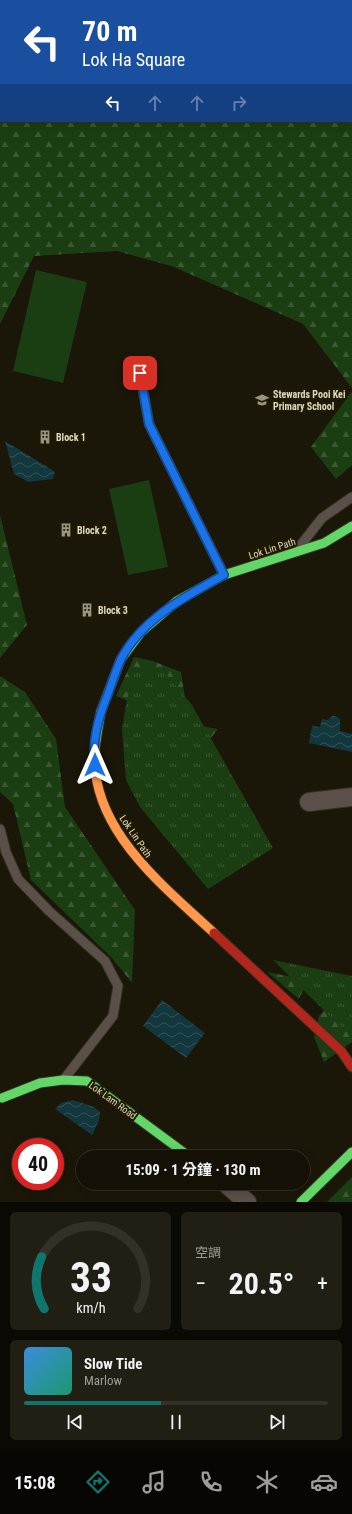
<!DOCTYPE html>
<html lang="zh-TW">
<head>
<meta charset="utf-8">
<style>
	:root { --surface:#141006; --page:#211e14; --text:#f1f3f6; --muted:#9d9d9b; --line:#333028; --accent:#0f766e }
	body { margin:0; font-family:"Roboto Condensed","Noto Sans TC",sans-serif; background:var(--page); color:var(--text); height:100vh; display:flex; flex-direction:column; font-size:15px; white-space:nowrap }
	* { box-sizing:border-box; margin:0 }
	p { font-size:13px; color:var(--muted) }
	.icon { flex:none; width:22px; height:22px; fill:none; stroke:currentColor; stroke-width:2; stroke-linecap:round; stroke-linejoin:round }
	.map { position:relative; height:1202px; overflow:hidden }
	.sheet { display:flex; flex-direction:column; gap:10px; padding:10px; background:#0b0903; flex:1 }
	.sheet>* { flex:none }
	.top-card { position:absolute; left:0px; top:0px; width:352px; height:122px; box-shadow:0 2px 10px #0003,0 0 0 1px var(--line); background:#1a4fa0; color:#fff; overflow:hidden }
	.speed { position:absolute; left:12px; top:1138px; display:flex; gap:8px; font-size:20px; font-weight:700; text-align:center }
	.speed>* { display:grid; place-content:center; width:52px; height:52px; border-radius:50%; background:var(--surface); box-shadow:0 2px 10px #0003,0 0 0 1px var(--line); line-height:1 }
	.speed .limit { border:6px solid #d22; background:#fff; color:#111 }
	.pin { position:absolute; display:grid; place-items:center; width:34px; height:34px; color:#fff; margin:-17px; border-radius:8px; box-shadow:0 2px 6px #0006 }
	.me { position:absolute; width:44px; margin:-22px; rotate:0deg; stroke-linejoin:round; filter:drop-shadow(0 0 3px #0008) }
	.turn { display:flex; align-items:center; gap:14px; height:84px; padding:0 16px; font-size:18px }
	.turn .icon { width:52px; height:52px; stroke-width:2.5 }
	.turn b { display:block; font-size:28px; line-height:34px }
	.lanes { display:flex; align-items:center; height:38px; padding:0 16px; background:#0003; justify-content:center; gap:20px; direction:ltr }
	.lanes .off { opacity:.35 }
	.big { font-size:30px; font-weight:700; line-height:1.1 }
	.sheet .widget { flex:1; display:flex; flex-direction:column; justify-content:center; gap:6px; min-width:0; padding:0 14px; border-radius:6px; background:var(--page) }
	.sheet .dial { align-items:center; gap:0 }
	.dial svg { height:104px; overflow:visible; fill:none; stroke:var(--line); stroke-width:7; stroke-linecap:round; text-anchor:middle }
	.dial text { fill:var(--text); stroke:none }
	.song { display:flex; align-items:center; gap:12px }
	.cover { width:48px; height:48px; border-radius:6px; background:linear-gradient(135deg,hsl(210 70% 55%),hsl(160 70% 35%)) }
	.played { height:4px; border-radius:2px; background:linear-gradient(90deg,var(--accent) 45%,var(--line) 45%) }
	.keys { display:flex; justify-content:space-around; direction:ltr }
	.heat { display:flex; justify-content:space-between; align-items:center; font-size:22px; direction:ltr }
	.sheet .tiles { flex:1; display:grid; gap:10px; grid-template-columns:1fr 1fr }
	.widget:last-child { grid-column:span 2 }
	.trip { position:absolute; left:76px; top:1150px; width:234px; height:40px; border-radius:20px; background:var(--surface); box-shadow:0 2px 10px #0003,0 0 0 1px var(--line); font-weight:700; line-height:40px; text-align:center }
	.dock { display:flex; height:64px; justify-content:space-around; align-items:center; background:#080602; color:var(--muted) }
	.dock .icon { width:28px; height:28px }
	.dock .selected { color:var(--accent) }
	.dock b { font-size:18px; color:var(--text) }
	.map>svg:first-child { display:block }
</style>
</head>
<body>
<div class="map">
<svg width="352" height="1202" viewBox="0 0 352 1202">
	<defs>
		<pattern id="forest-firs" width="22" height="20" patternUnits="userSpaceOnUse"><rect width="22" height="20" fill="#1b3d12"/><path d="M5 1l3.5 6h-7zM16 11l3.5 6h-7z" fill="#3c5833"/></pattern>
		<pattern id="park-tufts" width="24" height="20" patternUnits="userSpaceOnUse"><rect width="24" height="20" fill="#1b3d12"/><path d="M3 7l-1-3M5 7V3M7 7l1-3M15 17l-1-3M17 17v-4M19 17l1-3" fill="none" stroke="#3c5833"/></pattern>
		<pattern id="water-waves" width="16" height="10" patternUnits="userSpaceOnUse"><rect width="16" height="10" fill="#12373d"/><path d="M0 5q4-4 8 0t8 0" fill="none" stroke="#345358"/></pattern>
	</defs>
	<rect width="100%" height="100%" fill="#1a1608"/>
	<!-- grass -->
	<g fill="#1b3d12">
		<path d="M36,270l51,12 -24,101 -50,-12z"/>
		<path d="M149,480l19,87 -40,8 -19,-86z"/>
	</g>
	<!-- forest -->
	<g fill="url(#forest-firs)">
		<path d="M20,0h68l1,1h-70z"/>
		<path d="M270,0h82v388l-49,-64 -129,-57 -57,-16 -83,5 -34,68v-306l1,103h350v-120z"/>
		<path d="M352,391v74l-16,14 -25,-32z"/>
		<path d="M0,515l27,110 -27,33z"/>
		<path d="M134,657l19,4 28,11 8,52 29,5 -21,26 -51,-47 -30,-12z"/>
		<path d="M0,676l25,16 31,47 9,68 70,103 -3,73 -20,-25 -81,-78 -18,-76 -13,-12z"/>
		<path d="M267,972l41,8 -9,19z"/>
		<path d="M335,998l17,16v28l-28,20 -10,-25 5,-21z"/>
		<path d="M352,1177v25h-25z"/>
	</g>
	<!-- park -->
	<g fill="url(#park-tufts)">
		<path d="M162,669l30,36 81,143 -65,41 -68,-82 -14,-27 -4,-51 4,-25 9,-34z"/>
		<path d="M273,960l79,16v59l-8,-5z"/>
	</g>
	<!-- water -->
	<g fill="url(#water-waves)">
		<path d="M5,441l46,28 4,3 -2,7 -25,3 -14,-8z"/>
		<path d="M332,716h4l4,3v12l12,3v18l-43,-9 3,-17 8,1 2,-8 6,1z"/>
		<path d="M162,1000l43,33 -19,25 -43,-32z"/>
		<path d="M73,1100l21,7 6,5 -1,9 -7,14 -37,-26 6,-6z"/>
	</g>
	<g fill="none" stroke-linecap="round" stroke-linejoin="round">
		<!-- lane casing -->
		<g stroke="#343125" stroke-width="11">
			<g id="lane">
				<path d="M300,546l22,-28 30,-21"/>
				<path d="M0,829l6,23 12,27 31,32 56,50 13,25 -5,30 -48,62"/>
			</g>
		</g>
		<!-- street casing -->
		<g stroke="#343125" stroke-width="20">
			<g id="street">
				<path d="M309,802l43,-5"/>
				<path d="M225,1183l22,19"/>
			</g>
		</g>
		<!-- fast casing -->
		<g stroke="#343125" stroke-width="11">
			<g id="fast">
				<path d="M140,373l9,51 75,151"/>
				<path d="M96,740l5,-29 20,-52 20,-27 36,-31 47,-26 100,-32 28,-17"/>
				<path d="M2,1098l38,-15 23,-3 24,1 103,76"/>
				<path d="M301,1202l51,-50"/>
			</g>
		</g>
		<!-- slow casing -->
		<g stroke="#343125" stroke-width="11">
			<path id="slow" d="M96,740c-13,83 64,143 118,193"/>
		</g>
		<!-- jam casing -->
		<g stroke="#343125" stroke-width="11">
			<path id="jam" d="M214,933l127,118 11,16"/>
		</g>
		<!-- lane -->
		<use href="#lane" stroke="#5b4f49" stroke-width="9"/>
		<!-- street -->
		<use href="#street" stroke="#5b4f49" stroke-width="18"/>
		<!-- fast -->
		<use href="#fast" stroke="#63d668" stroke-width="9"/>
		<!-- slow -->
		<use href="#slow" stroke="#ff974d" stroke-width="9"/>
		<!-- jam -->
		<use href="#jam" stroke="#b3261e" stroke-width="9"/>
	</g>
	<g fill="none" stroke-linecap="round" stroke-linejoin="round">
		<!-- route casing -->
		<g stroke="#114b97" stroke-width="10">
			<path id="route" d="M95,765c-3,-23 4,-50 13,-71 4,-12 8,-24 13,-35 21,-40 65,-63 103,-84l-75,-151 -9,-51"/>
		</g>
		<!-- route -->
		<use href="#route" stroke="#1a73e8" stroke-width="7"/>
	</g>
	<!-- icons -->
	<defs>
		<g id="school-bare" transform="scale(1.08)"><path d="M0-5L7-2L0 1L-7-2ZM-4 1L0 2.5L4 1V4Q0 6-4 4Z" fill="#999585" stroke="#221a00" stroke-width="2.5" paint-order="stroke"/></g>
		<g id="building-bare" transform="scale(1.08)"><path d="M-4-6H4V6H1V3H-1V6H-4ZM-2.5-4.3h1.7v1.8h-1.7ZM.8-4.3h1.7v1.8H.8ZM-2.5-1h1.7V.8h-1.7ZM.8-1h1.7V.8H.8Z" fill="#999585" stroke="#221a00" stroke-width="2.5" paint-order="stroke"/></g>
	</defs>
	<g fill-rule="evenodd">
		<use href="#school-bare" x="262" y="400"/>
		<use href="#building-bare" x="45" y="437"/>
		<use href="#building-bare" x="66" y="530"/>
		<use href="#building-bare" x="87" y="610"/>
	</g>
	<g text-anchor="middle" stroke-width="4" stroke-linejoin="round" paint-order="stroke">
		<!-- poi labels -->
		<g font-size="10" font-weight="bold" fill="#dedac9" stroke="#221a00" text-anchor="start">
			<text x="273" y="398">Stewards Pooi Kei<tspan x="273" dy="12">Primary School</tspan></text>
			<text x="56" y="441">Block 1</text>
			<text x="77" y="534">Block 2</text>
			<text x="98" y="614">Block 3</text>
		</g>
		<!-- street labels -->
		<g font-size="10" fill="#dedac9" stroke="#221a00">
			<text transform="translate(272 548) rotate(-18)" y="4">Lok Lin Path</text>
			<text transform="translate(136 836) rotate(56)" y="4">Lok Lin Path</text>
			<text transform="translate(113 1100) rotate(36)" y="4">Lok Lam Road</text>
		</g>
	</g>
</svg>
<div class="speed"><div class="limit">40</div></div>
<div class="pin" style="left:140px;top:373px;background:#d93025"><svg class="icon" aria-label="arrive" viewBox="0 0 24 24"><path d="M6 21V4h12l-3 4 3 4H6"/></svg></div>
<svg class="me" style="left:95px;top:765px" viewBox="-20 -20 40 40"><path d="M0-17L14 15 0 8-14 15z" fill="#1a73e8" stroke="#fff" stroke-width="4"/></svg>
<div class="trip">15:09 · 1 分鐘 · 130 m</div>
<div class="top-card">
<div class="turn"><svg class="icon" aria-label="left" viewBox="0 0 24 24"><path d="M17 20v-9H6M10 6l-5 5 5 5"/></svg><div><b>70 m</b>Lok Ha Square</div></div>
<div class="lanes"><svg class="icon" aria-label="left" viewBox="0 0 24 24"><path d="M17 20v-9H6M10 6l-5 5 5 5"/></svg><svg class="icon off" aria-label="ahead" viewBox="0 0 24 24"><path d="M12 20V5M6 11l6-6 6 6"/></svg><svg class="icon off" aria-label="ahead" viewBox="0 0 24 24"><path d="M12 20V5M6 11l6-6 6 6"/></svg><svg class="icon off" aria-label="right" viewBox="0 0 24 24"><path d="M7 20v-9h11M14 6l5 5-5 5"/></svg></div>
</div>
</div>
<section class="sheet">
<div class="tiles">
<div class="widget dial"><svg viewBox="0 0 100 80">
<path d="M14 69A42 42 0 1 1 86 69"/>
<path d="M14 69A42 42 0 0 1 12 29" stroke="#0f766e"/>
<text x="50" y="56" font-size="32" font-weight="700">33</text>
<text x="50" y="72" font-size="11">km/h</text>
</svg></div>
<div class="widget"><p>空調</p>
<div class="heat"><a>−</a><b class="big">20.5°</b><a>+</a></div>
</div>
<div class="widget">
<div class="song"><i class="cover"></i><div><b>Slow Tide</b><p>Marlow</p></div></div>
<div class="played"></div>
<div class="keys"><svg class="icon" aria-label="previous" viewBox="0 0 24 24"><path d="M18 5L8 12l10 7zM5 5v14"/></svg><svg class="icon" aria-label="pause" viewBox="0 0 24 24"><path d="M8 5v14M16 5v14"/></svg><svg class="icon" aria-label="next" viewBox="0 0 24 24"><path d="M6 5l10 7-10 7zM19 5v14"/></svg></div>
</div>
</div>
</section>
<nav class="dock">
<b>15:08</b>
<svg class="icon selected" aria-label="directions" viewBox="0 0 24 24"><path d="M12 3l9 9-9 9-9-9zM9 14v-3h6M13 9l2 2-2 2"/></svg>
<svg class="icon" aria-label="music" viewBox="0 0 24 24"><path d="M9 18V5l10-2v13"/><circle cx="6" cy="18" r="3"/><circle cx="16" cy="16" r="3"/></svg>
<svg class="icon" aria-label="phone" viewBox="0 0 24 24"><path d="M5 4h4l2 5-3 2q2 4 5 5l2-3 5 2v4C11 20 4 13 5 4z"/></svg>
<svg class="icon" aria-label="climate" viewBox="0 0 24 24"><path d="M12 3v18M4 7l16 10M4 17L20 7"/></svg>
<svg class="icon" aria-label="car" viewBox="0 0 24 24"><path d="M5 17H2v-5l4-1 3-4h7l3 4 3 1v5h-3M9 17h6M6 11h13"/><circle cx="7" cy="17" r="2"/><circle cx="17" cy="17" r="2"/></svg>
</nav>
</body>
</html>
